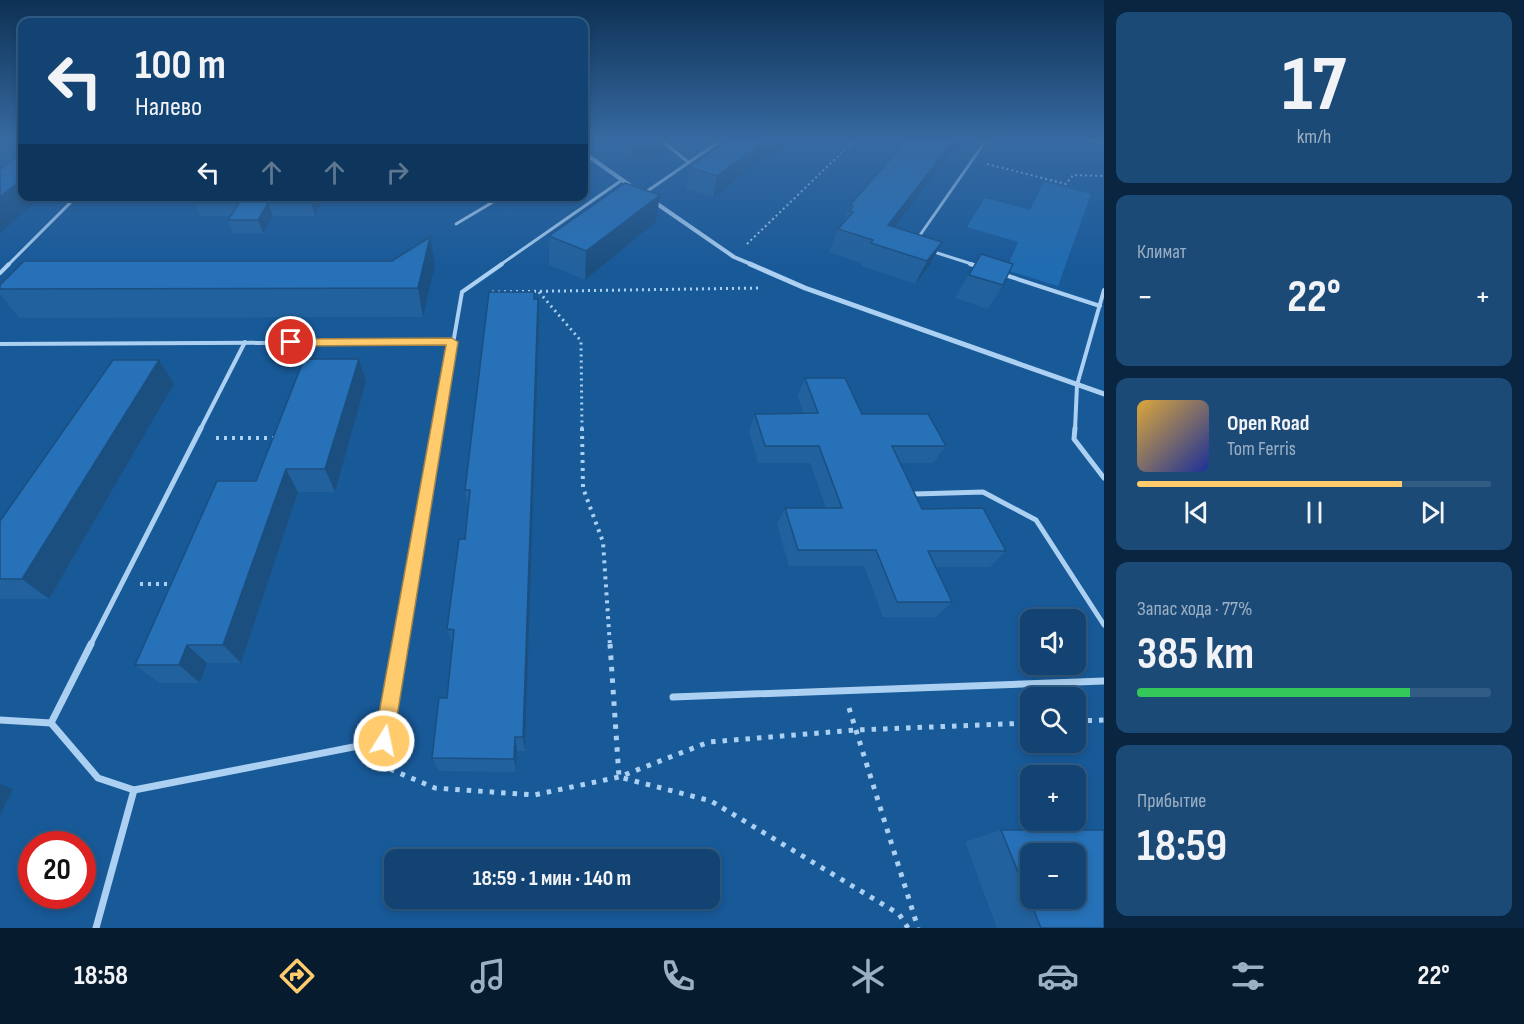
<!DOCTYPE html>
<html lang="ru">
<head>
<meta charset="utf-8">
<style>
	:root { --surface:#124372; --page:#1b4a77; --text:#f1f3f6; --muted:#9cb0c4; --line:#315c84; --accent:#ffcb6c }
	body { margin:0; font-family:"Sofia Sans Condensed",sans-serif; background:var(--page); color:var(--text); height:100vh; display:flex; flex-direction:column; font-size:22px; white-space:nowrap }
	* { box-sizing:border-box; margin:0 }
	p { font-size:20px; color:var(--muted) }
	.icon { flex:none; width:33px; height:33px; fill:none; stroke:currentColor; stroke-width:2; stroke-linecap:round; stroke-linejoin:round }
	.map { position:relative; flex:1; overflow:hidden }
	.drawer { display:flex; flex-direction:column; gap:12px; padding:12px; background:#0a253f; width:420px }
	.drawer>* { flex:none }
	.hud { position:absolute; left:18px; top:18px; width:570px; height:183px; border-radius:12px; box-shadow:0 3px 9px #0003,0 0 0 2px var(--line); background:#124372; color:var(--text); overflow:hidden }
	.buttons { position:absolute; left:1020px; top:609px; display:grid; gap:12px }
	.buttons a { display:grid; place-items:center; width:66px; height:66px; border-radius:12px; background:var(--surface); box-shadow:0 3px 9px #0003,0 0 0 2px var(--line); font-size:30px }
	.speed { position:absolute; left:18px; top:831px; display:flex; gap:12px; font-size:30px; font-weight:700; text-align:center }
	.speed>* { display:grid; place-content:center; width:78px; height:78px; border-radius:50%; background:var(--surface); box-shadow:0 3px 9px #0003,0 0 0 2px var(--line); line-height:1 }
	.speed .limit { border:9px solid #d22; background:#fff; color:#111 }
	.pin { position:absolute; display:grid; place-items:center; width:51px; height:51px; color:#fff; margin:-26px; border:3px solid #fff; border-radius:50%; box-shadow:0 2px 6px #0007 }
	.me { position:absolute; width:66px; margin:-33px; rotate:10deg; stroke-linejoin:round; filter:drop-shadow(0 0 4px #0008) }
	.turn { display:flex; align-items:center; gap:21px; height:126px; padding:0 18px; font-size:27px }
	.turn .icon { width:78px; height:78px; stroke-width:2.5 }
	.turn b { display:block; font-size:42px; line-height:51px }
	.lanes { display:flex; align-items:center; height:57px; padding:0 18px; background:#0003; justify-content:center; gap:30px; direction:ltr }
	.lanes .off { opacity:.35 }
	.big { font-size:45px; font-weight:700; line-height:1.1 }
	.drawer .tile { flex:1; display:flex; flex-direction:column; justify-content:center; gap:9px; min-width:0; padding:0 21px; border-radius:12px; background:var(--page) }
	.drawer .dial { align-items:center; gap:0 }
	.dial b { font-size:78px; line-height:1 }
	.song { display:flex; align-items:center; gap:18px }
	.cover { width:72px; height:72px; border-radius:9px; background:linear-gradient(135deg,hsl(40 70% 55%),hsl(230 70% 35%)) }
	.played { height:6px; border-radius:3px; background:linear-gradient(90deg,var(--accent) 75%,var(--line) 75%) }
	.keys { display:flex; justify-content:space-around; direction:ltr }
	.heat { display:flex; justify-content:space-between; align-items:center; font-size:33px; direction:ltr }
	.charge { height:9px; border-radius:4px; background:linear-gradient(90deg,#34c759 77%,var(--line) 0) }
	.trip { position:absolute; left:384px; top:849px; width:336px; height:60px; border-radius:12px; background:var(--surface); box-shadow:0 3px 9px #0003,0 0 0 2px var(--line); font-weight:700; line-height:60px; text-align:center }
	.tab-bar { display:flex; height:96px; justify-content:space-around; align-items:center; background:#071b2e; color:var(--muted) }
	.tab-bar .icon { width:42px; height:42px }
	.tab-bar .current { color:var(--accent) }
	.tab-bar b { font-size:27px; color:var(--text) }
	main { display:flex; flex:1; min-height:0 }
	.map>svg:first-child { display:block }
</style>
</head>
<body>
<main>
<div class="map">
<svg width="1104" height="928" viewBox="0 0 1104 928">
	<rect width="100%" height="100%" fill="#185998"/>
	<!-- green -->
	<path fill="#206cb2" d="M1044,182l47,12 -33,92 -52,-16 12,-28 -51,-15 18,-29 45,12z"/>
	<g fill="none" stroke-linecap="round" stroke-linejoin="round">
		<!-- path-far3 -->
		<g stroke="#acd0f1" stroke-width="2" stroke-dasharray="2 3" stroke-linecap="butt">
			<path d="M987,164l79,20 7,-9 31,1"/>
			<path d="M747,244l109,-105"/>
		</g>
		<!-- path-far2 -->
		<g stroke="#acd0f1" stroke-width="3" stroke-dasharray="2 4" stroke-linecap="butt">
			<path d="M492,292l269,-4"/>
			<path d="M539,292l42,49 1,89"/>
		</g>
		<!-- path-far1 -->
		<g stroke="#acd0f1" stroke-width="4" stroke-dasharray="3 5" stroke-linecap="butt">
			<path d="M582,428l1,60 20,54 7,104"/>
			<path d="M216,438h61"/>
			<path d="M140,584h35"/>
		</g>
		<!-- path -->
		<g stroke="#acd0f1" stroke-width="5" stroke-dasharray="4.5 7" stroke-linecap="butt">
			<path d="M610,644l9,133 92,24 188,113 9,14"/>
			<path d="M849,708l69,220"/>
			<path d="M1076,721l28,-1"/>
			<path d="M388,757l4,13 43,18 99,7 85,-18 90,-35 147,-12 174,-7"/>
		</g>
		<!-- service-far3 -->
		<g stroke="#acd0f1" stroke-width="3">
			<path d="M660,139l28,23"/>
			<path d="M1086,139l18,4"/>
			<path d="M643,194l80,-55"/>
			<path d="M456,224l47,-28"/>
			<path d="M918,238l69,-99"/>
			<path d="M931,251l44,14"/>
			<path d="M8,265l69,-69"/>
			<path d="M500,265l122,-85"/>
		</g>
		<!-- service-far2 -->
		<g stroke="#acd0f1" stroke-width="4">
			<path d="M970,264l10,3"/>
			<path d="M0,273l9,-9"/>
			<path d="M1002,274l98,32"/>
			<path d="M0,344l452,-2"/>
			<path d="M200,430l45,-88"/>
			<path d="M438,430l24,-138 40,-28"/>
			<path d="M1075,430l2,-45 27,-95"/>
		</g>
		<!-- service-far1 -->
		<g stroke="#acd0f1" stroke-width="5">
			<path d="M1075,428l-1,11 30,39"/>
			<path d="M915,494l68,-2 53,28 68,105"/>
			<path d="M90,646l111,-218"/>
			<path d="M401,646l37,-218"/>
		</g>
		<!-- service -->
		<g stroke="#acd0f1" stroke-width="7">
			<path d="M91,644l-40,79 47,55 36,12 250,-49 17,-97"/>
			<path d="M673,697l431,-16"/>
			<path d="M0,720l51,3"/>
			<path d="M96,928l38,-138"/>
		</g>
		<!-- minor-far1 -->
		<g stroke="#acd0f1" stroke-width="4">
			<path d="M584,153l51,36"/>
			<path d="M653,201l81,56 19,8"/>
		</g>
		<!-- minor -->
		<path stroke="#acd0f1" stroke-width="5" d="M750,264l55,24 299,106"/>
	</g>
	<!-- wall -->
	<g fill="#21619d">
		<path d="M608,139h54l-2,15 -29,6z"/>
		<path d="M730,139h64l-5,4 -3,-1 -73,56 -27,-9 3,-22z"/>
		<path d="M908,139h53l-67,88 48,15 -12,23 -15,19 -54,-18 1,-3 -33,-11 9,-23 4,-5 8,-19z"/>
		<path d="M325,196l-10,20h-42l-10,17h-30l-5,-13 2,-4h-29l-6,-13z"/>
		<path d="M656,222l-71,58 -36,-15v-29z"/>
		<path d="M981,254l22,31 -15,24 -33,-11z"/>
		<path d="M435,265l-12,52 -404,1 -19,-24v-9z"/>
		<path d="M535,299h3l1,23 -14,429h-8l-1,21 -77,-1 -7,-13 15,-60 6,-52 -6,-17 18,-90 3,-29 -3,-20z"/>
		<path d="M359,359l7,23 -31,110h-37l-57,171h-34l-7,20h-41l-24,-18 121,-184z"/>
		<path d="M159,360l15,24 -125,215h-49v-78z"/>
		<path d="M805,378l57,36 84,32 -13,17h-33l22,46 84,42 -16,16h-55l17,35 -16,15h-53l-19,-51h-75l-12,-42 8,-16h41l-16,-45h-52l-9,-32 6,-17 49,-1 -7,-17z"/>
		<path d="M1001,830l103,98h-107l-32,-86z"/>
	</g>
	<!-- shaded-wall -->
	<g fill="#1b4f80">
		<path d="M633,139h29l-2,15 -29,6z"/>
		<path d="M767,139h20l-1,3 -73,56 4,-22z"/>
		<path d="M955,139h6l-81,107 8,-21z"/>
		<path d="M22,179v17h21l-43,37v-36z"/>
		<path d="M660,195l-4,27 -71,58 1,-29z"/>
		<path d="M315,196h10l-10,20 -4,-13z"/>
		<path d="M268,203l5,13 -10,17 -5,-13z"/>
		<path d="M430,237l5,28 -12,52 -5,-29z"/>
		<path d="M942,242l-12,23 -15,19 12,-23z"/>
		<path d="M538,299l1,23 -14,429 -2,-14z"/>
		<path d="M359,359l7,23 -31,110 -10,-23z"/>
		<path d="M159,360l15,24 -125,215 -27,-20z"/>
		<path d="M286,469l12,23 -57,171 -18,-18z"/>
		<path d="M187,645l20,18 -7,20 -21,-18z"/>
		<path d="M515,737l2,14 -1,21 -2,-13z"/>
		<path d="M0,784l13,5 -13,26z"/>
	</g>
	<!-- building -->
	<g fill="#2671b7" stroke="#1b4f80" stroke-width="1.5" fill-rule="evenodd">
		<path d="M730,139h37l-50,37 -28,-9z"/>
		<path d="M908,139h47l-67,86 54,17 -15,19 -56,-18 2,-3 -35,-11 15,-17 -4,-1 4,-5 -3,-1z"/>
		<path d="M22,153v26l-22,18v-27z"/>
		<path d="M625,183l35,12 -74,56 -37,-15z"/>
		<path d="M200,196h115l-4,7h-43l-10,17h-30l11,-17h-44z"/>
		<path d="M430,237l-12,51 -418,1v-4l24,-24h368z"/>
		<path d="M981,254l32,10 -10,21 -34,-10z"/>
		<path d="M489,292h45v7h4l-15,438h-8l-1,22 -82,-1 7,-60h8l7,-68 -7,-1 12,-90h6l5,-49h-5z"/>
		<path d="M304,359h55l-34,110h-39l-63,176h-36l-8,20h-44l82,-184h39z"/>
		<path d="M113,360h46l-137,219h-22v-58z"/>
		<path d="M805,378h40l17,36h66l18,32h-54l30,63 61,-1 23,43h-78l24,51h-55l-21,-52h-78l-13,-42h57l-23,-62h-54l-10,-32 63,-1z"/>
		<path d="M1001,830h103v98h-63zM1030,854h46v44h-46z"/>
	</g>
	<!-- sky -->
	<linearGradient id="sky" x2="0" y2="1"><stop stop-color="#0d3154"/><stop offset="0.52" stop-color="#376aa2"/><stop offset="1" stop-color="#376aa2" stop-opacity="0"/></linearGradient>
	<rect width="1104" height="269" fill="url(#sky)"/>
	<!-- route -->
	<path fill="#ffcb6c" stroke="#a68446" stroke-width="1.5" d="M452,338l6,4 -65,399 -2,7 -7,3 -7,-3 -3,-7 72,-396 -155,1 -5,-4 5,-3z"/>
</svg>
<div class="buttons">
<a><svg class="icon" aria-label="sound" viewBox="0 0 24 24"><path d="M4 9h4l5-4v14l-5-4H4zM17 9q2 3 0 6"/></svg></a>
<a><svg class="icon" aria-label="search" viewBox="0 0 24 24"><circle cx="10" cy="10" r="6"/><path d="M15 15l6 6"/></svg></a>
<a>+</a>
<a>−</a>
</div>
<div class="speed"><div class="limit">20</div></div>
<div class="pin" style="left:291px;top:342px;background:#d93025"><svg class="icon" aria-label="arrive" viewBox="0 0 24 24"><path d="M6 21V4h12l-3 4 3 4H6"/></svg></div>
<svg class="me" style="left:384px;top:741px" viewBox="-20 -20 40 40"><circle r="17" fill="#ffcb6c" stroke="#fff" stroke-width="3"/><path d="M0-11L8 9 0 5-8 9z" fill="#fff"/></svg>
<div class="trip">18:59 · 1 мин · 140 m</div>
<div class="hud">
<div class="turn"><svg class="icon" aria-label="left" viewBox="0 0 24 24"><path d="M17 20v-9H6M10 6l-5 5 5 5"/></svg><div><b>100 m</b>Налево</div></div>
<div class="lanes"><svg class="icon" aria-label="left" viewBox="0 0 24 24"><path d="M17 20v-9H6M10 6l-5 5 5 5"/></svg><svg class="icon off" aria-label="ahead" viewBox="0 0 24 24"><path d="M12 20V5M6 11l6-6 6 6"/></svg><svg class="icon off" aria-label="ahead" viewBox="0 0 24 24"><path d="M12 20V5M6 11l6-6 6 6"/></svg><svg class="icon off" aria-label="right" viewBox="0 0 24 24"><path d="M7 20v-9h11M14 6l5 5-5 5"/></svg></div>
</div>
</div>
<section class="drawer">
<div class="tile dial"><b>17</b><p>km/h</p></div>
<div class="tile"><p>Климат</p>
<div class="heat"><a>−</a><b class="big">22°</b><a>+</a></div>
</div>
<div class="tile">
<div class="song"><i class="cover"></i><div><b>Open Road</b><p>Tom Ferris</p></div></div>
<div class="played"></div>
<div class="keys"><svg class="icon" aria-label="previous" viewBox="0 0 24 24"><path d="M18 5L8 12l10 7zM5 5v14"/></svg><svg class="icon" aria-label="pause" viewBox="0 0 24 24"><path d="M8 5v14M16 5v14"/></svg><svg class="icon" aria-label="next" viewBox="0 0 24 24"><path d="M6 5l10 7-10 7zM19 5v14"/></svg></div>
</div>
<div class="tile"><p>Запас хода · 77%</p><b class="big">385 km</b><div class="charge"></div></div>
<div class="tile"><p>Прибытие</p><b class="big">18:59</b></div>
</section>
</main>
<nav class="tab-bar">
<b>18:58</b>
<svg class="icon current" aria-label="directions" viewBox="0 0 24 24"><path d="M12 3l9 9-9 9-9-9zM9 14v-3h6M13 9l2 2-2 2"/></svg>
<svg class="icon" aria-label="music" viewBox="0 0 24 24"><path d="M9 18V5l10-2v13"/><circle cx="6" cy="18" r="3"/><circle cx="16" cy="16" r="3"/></svg>
<svg class="icon" aria-label="phone" viewBox="0 0 24 24"><path d="M5 4h4l2 5-3 2q2 4 5 5l2-3 5 2v4C11 20 4 13 5 4z"/></svg>
<svg class="icon" aria-label="climate" viewBox="0 0 24 24"><path d="M12 3v18M4 7l16 10M4 17L20 7"/></svg>
<svg class="icon" aria-label="car" viewBox="0 0 24 24"><path d="M5 17H2v-5l4-1 3-4h7l3 4 3 1v5h-3M9 17h6M6 11h13"/><circle cx="7" cy="17" r="2"/><circle cx="17" cy="17" r="2"/></svg>
<svg class="icon" aria-label="filters" viewBox="0 0 24 24"><path d="M4 7h16M4 17h16"/><circle cx="9" cy="7" r="2"/><circle cx="15" cy="17" r="2"/></svg>
<b>22°</b>
</nav>
</body>
</html>
